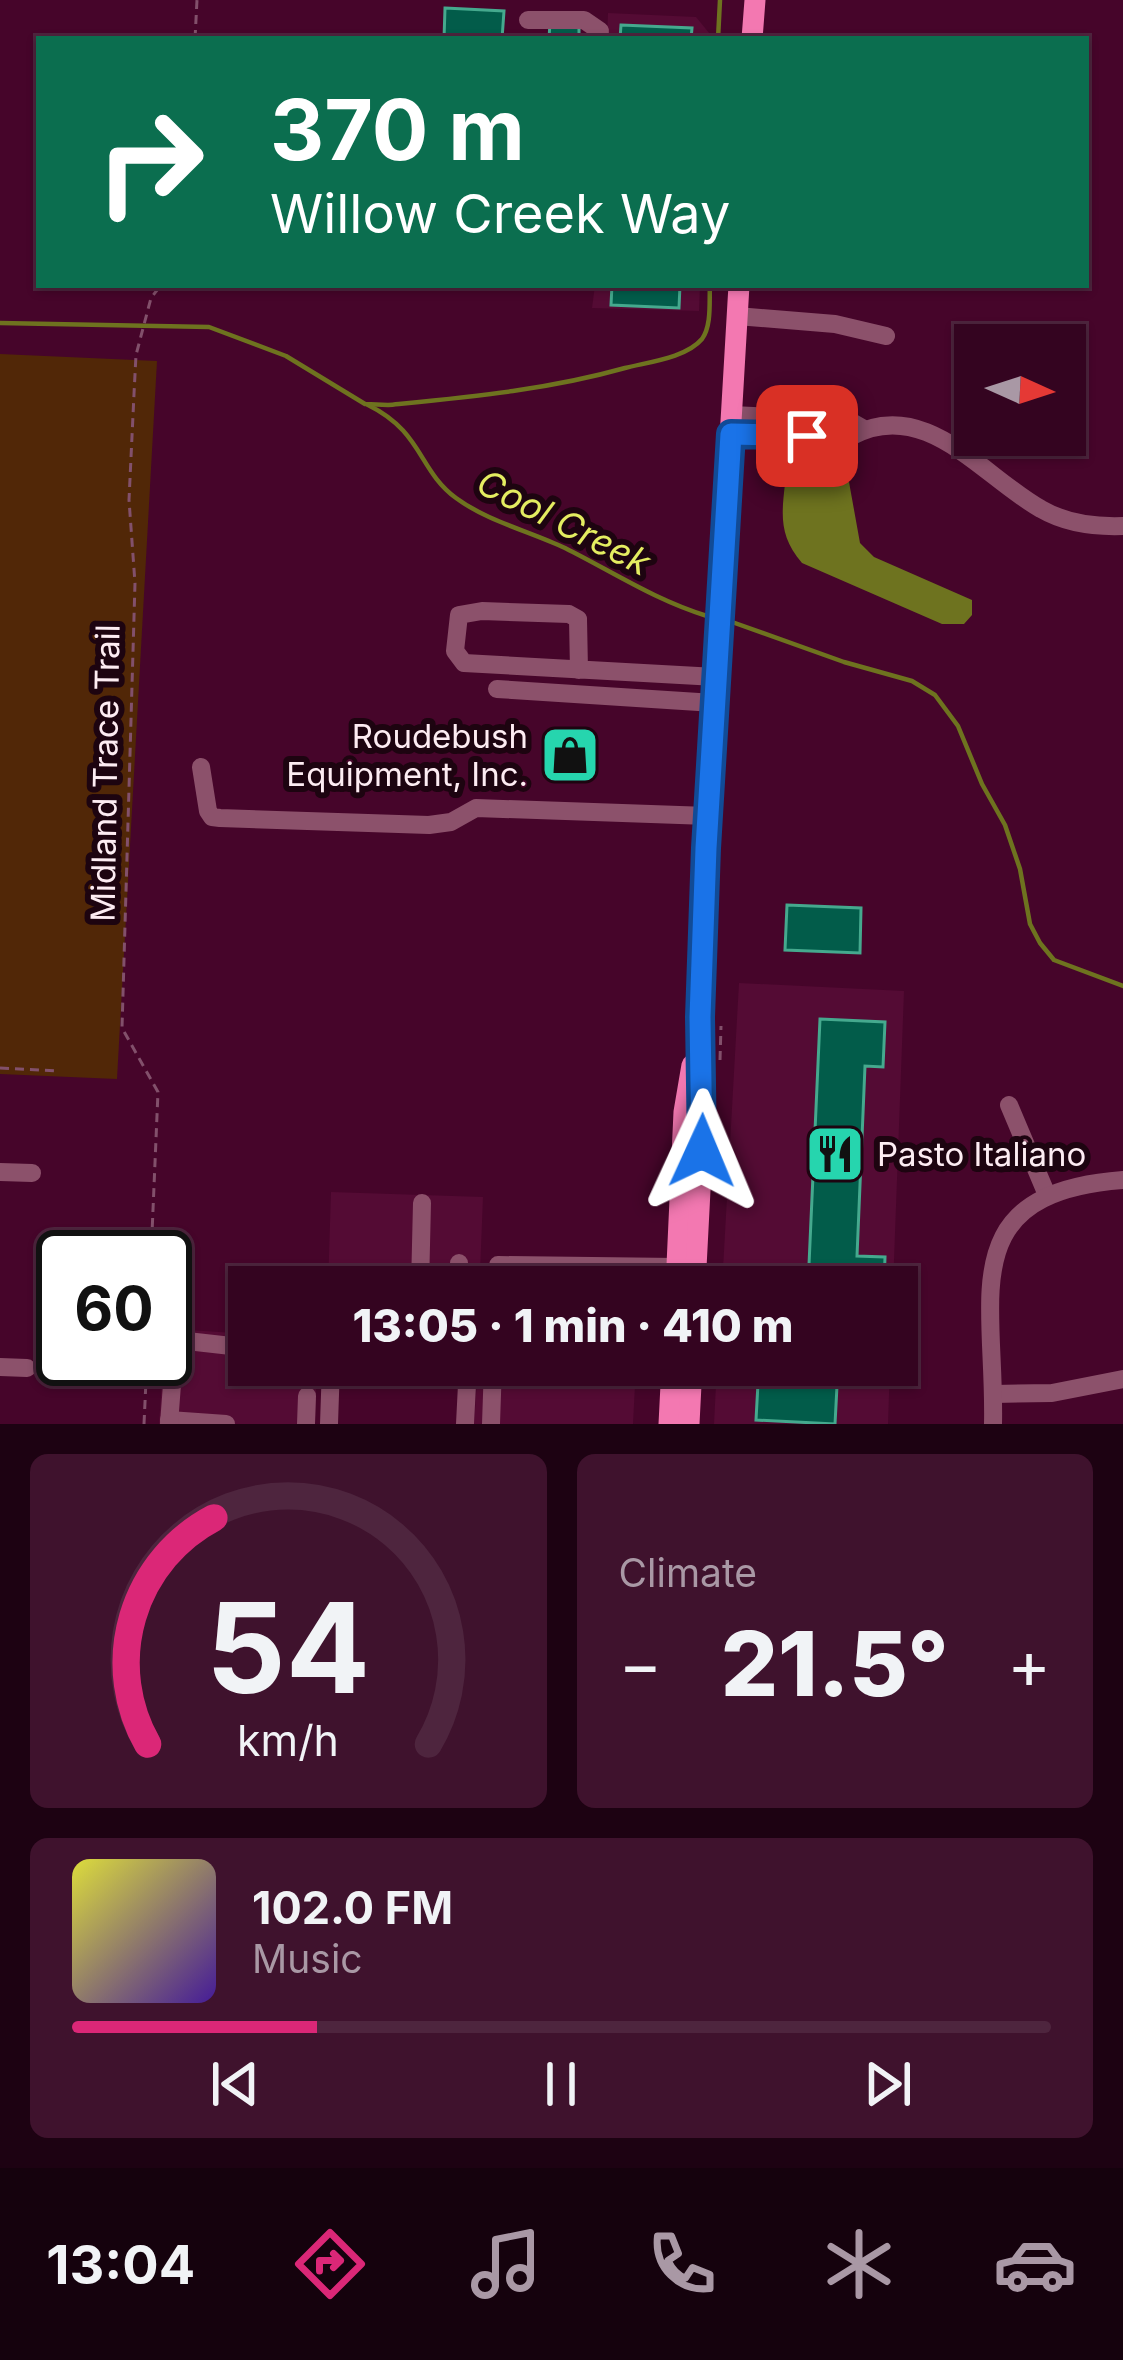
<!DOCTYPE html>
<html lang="en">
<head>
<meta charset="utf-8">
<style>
	:root { --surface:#340420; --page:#3f122d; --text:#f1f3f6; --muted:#a998a5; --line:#4e253e; --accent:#db2777 }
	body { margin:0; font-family:Inter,sans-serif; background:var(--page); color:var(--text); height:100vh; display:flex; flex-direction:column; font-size:45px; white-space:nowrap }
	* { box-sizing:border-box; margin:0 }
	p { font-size:39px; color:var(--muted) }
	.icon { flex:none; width:66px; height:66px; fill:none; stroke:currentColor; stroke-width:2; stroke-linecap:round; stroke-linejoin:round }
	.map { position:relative; height:1424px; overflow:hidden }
	.details { display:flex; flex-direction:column; gap:30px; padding:30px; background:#1d0212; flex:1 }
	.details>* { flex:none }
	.guide { position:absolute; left:36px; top:36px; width:1053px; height:252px; border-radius:0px; box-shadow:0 3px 9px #0004,0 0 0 3px var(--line); background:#0b6e4f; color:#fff; overflow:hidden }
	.needle { width:78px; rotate:93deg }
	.fabs { position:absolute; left:954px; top:324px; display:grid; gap:24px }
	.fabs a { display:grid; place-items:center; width:132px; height:132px; border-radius:0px; background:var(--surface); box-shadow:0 3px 9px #0004,0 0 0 3px var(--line); font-size:60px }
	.speed { position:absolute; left:36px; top:1230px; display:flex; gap:24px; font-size:60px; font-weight:700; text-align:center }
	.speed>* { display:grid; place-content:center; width:156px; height:156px; border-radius:50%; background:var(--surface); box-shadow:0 3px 9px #0004,0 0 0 3px var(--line); line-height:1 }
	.speed .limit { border:6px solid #111; border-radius:18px; background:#fff; color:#111 }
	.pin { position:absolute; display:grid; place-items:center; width:102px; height:102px; color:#fff; margin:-51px; border-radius:24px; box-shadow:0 6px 18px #0006 }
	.me { position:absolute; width:132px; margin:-66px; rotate:1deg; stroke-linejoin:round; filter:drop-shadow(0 0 9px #0008) }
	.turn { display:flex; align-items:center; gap:42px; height:252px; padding:0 36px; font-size:54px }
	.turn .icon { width:156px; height:156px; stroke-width:2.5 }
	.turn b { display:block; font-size:84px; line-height:102px }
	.big { font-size:90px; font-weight:800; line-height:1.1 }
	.details .widget { flex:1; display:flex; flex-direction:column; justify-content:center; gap:18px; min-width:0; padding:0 42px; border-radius:18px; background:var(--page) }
	.details .dial { align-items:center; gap:0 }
	.dial svg { height:312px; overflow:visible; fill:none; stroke:var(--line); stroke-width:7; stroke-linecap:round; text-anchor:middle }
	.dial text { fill:var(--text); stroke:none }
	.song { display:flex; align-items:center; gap:36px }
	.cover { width:144px; height:144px; border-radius:18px; background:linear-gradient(135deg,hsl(60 70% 55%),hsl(260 70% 35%)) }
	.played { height:12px; border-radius:6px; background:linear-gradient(90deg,var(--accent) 25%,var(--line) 25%) }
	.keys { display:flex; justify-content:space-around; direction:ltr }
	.heat { display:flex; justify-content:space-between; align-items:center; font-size:66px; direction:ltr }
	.details .tiles { flex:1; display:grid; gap:30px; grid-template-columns:1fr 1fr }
	.widget:last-child { grid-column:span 2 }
	.trip { position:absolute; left:228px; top:1266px; width:690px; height:120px; border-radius:0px; background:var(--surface); box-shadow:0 3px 9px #0004,0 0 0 3px var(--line); font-weight:800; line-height:120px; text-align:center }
	.tab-bar { display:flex; height:192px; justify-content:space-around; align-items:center; background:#15020d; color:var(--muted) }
	.tab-bar .icon { width:84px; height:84px }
	.tab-bar .active { color:var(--accent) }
	.tab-bar b { font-size:54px; color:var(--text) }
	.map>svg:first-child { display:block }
</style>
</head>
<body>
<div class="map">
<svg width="1123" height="1424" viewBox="0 0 1123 1424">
	<rect width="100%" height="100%" fill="#46052a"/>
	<!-- built -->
	<g fill="#540b34">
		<path d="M608,13l88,4 18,22h-107z"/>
		<path d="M595,285h105l-1,26 -107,-3z"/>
		<path d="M739,983l165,8 -11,296h-171z"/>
		<path d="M331,1192l152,5 -3,76 160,8v6h-312z"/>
		<path d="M174,1329l75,5v31h68l-2,59h-156l6,-87z"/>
		<path d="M478,1365h158l-3,59h-159z"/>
		<path d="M717,1365h173l-2,59h-174z"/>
	</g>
	<!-- green -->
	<path fill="#512707" d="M0,354l157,7 -40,718 -117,-5z"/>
	<!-- water -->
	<path fill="#6e731f" d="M799,474l39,1 11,7 11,61 14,14 98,43v15l-8,9h-22l-140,-61c-22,-26 -21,-46 -17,-79z"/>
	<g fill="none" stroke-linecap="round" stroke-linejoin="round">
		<!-- stream -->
		<g stroke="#6e731f" stroke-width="4.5">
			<path d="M718,39l2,-39"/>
			<path d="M0,323l209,4 77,29 79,48 23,1c81,-8 159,-15 237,-37 23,-6 61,-10 77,-29 10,-14 7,-38 8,-54"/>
			<path d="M368,405c55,27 50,65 88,93 31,23 73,33 109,50 48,24 90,52 142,68"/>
			<path d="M732,622l112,40 68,19 23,14 23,31 24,58 23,41 15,44 10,55 10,19 14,17 69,26"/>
		</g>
	</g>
	<!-- building -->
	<g fill="#025c4a" stroke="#45a98e" stroke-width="3">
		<path d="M445,8l59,3 -2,28h-58z"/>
		<path d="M550,22l29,1v16h-30z"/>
		<path d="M621,25l71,3 -1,11h-71z"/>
		<path d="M612,285h68l-1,23 -68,-3z"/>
		<path d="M787,905l74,3 -1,45 -75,-3z"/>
		<path d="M820,1019l65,3 -2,45 -18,-1 -8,190 28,1 -1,30h-76z"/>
		<path d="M759,1365l79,2 -3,57 -79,-4z"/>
	</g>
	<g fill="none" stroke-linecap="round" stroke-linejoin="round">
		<!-- path -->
		<g stroke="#82506b" stroke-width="3" stroke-dasharray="9 6" stroke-linecap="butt">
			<path d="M195,39l2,-39"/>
			<path d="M720,1060l1,-34"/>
			<path d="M0,1068l59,3"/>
			<path d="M151,1257l7,-165 -36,-64 13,-445 -6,-83 5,-106 2,-39 15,-57 10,-13"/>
			<path d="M144,1424l3,-65"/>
		</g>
		<!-- minor -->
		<g stroke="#8c516b" stroke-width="18">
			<path d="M528,20h56l16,11"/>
			<path d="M737,316l98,8 51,12"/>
			<path d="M732,415l118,6 14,8"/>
			<path d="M731,434l119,3c75,-42 133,40 191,72 24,14 54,18 82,17"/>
			<path d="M579,670l-1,-51 -9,-5 -87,-3 -23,4 -4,36 9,12 252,14"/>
			<path d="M497,689l217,14"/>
			<path d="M201,767l7,44 4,6 8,1 209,7 22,-3 25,-14 232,8"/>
			<path d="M1009,1105l38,90"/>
			<path d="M0,1172l32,1"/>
			<path d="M420,1287l2,-84"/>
			<path d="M459,1287v-24"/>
			<path d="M497,1287l1,-22 179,2"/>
			<path d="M0,1367l27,1"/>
			<path d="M308,1378v-13"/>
			<path d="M994,1394l58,-1 71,-14"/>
			<path d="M169,1420l57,4"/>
			<path d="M169,1424l6,-79 12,-4 62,7"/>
			<path d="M306,1424l1,-28"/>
			<path d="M329,1424l2,-59"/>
			<path d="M465,1424l3,-59"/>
			<path d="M491,1424l2,-59"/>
			<path d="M993,1424c3,-127 -41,-231 130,-244"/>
		</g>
		<!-- major -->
		<g stroke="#f378b1" stroke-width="21">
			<path d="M752,39l3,-39"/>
			<path d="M676,1287l8,-175 8,-47"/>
			<path d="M695,1287l9,-174 -4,-96 6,-169 33,-563"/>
			<path d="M669,1424l3,-59"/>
			<path d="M689,1424l3,-59"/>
		</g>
	</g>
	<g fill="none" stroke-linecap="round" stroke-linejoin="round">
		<!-- route casing -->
		<g stroke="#114b97" stroke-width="30">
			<path id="route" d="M702,1151l-2,-134 6,-169 25,-414 76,2"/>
		</g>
		<!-- route -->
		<use href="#route" stroke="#1a73e8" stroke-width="21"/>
	</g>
	<!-- icons -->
	<defs>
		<g id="shop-square" transform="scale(3)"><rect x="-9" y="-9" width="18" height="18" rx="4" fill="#26d5ae" stroke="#1d0410"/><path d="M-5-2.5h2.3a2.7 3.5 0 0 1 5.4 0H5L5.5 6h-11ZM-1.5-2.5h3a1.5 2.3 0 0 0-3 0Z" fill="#111"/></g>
		<g id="restaurant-square" transform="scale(3)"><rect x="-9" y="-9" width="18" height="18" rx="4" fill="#26d5ae" stroke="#1d0410"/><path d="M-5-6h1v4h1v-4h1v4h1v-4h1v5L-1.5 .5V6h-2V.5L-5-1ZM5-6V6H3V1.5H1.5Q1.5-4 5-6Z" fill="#111"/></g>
	</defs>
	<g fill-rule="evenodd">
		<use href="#shop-square" x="570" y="755"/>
		<use href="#restaurant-square" x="835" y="1154"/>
	</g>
	<g text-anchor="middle" stroke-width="12" stroke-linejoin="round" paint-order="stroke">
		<!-- poi labels -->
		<g font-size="33" fill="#fdecf2" stroke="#1d0410" text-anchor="end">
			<text x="528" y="748">Roudebush<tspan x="528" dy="38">Equipment, Inc.</tspan></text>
			<text x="877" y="1166" text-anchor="start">Pasto Italiano</text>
		</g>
		<!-- street labels -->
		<g font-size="33" fill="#fdecf2" stroke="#1d0410">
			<text transform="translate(105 773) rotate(-89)" y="12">Midland Trace Trail</text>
		</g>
		<!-- water labels -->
		<g font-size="36" font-style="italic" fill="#e4ed61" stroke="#1d0410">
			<text transform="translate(564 522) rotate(27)" y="13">Cool Creek</text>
		</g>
	</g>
</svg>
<div class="fabs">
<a><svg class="needle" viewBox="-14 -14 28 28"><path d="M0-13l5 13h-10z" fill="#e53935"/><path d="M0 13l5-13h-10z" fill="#a998a5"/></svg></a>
</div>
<div class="speed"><div class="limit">60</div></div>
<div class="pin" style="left:807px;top:436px;background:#d93025"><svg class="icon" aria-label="arrive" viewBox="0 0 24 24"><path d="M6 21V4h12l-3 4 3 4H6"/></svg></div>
<svg class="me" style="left:702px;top:1151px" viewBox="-20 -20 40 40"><path d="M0-17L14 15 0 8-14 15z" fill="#1a73e8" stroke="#fff" stroke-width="4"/></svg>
<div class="trip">13:05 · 1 min · 410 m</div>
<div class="guide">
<div class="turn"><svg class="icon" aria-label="right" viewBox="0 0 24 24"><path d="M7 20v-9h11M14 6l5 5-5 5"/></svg><div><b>370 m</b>Willow Creek Way</div></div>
</div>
</div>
<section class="details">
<div class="tiles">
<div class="widget dial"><svg viewBox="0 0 100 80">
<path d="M14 69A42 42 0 1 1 86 69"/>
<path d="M14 69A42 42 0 0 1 31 11" stroke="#db2777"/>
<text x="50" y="56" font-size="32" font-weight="700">54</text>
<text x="50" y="72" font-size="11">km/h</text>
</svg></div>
<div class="widget"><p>Climate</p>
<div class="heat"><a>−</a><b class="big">21.5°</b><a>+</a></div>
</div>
<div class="widget">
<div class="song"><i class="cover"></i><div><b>102.0 FM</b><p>Music</p></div></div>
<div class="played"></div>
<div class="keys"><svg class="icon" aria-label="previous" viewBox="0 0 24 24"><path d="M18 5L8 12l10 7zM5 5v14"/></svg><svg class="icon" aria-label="pause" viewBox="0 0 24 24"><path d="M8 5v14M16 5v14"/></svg><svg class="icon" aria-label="next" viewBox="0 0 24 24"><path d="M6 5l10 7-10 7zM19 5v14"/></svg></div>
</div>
</div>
</section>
<nav class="tab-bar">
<b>13:04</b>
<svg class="icon active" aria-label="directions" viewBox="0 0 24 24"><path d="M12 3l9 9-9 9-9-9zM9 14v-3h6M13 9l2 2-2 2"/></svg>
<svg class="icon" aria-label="music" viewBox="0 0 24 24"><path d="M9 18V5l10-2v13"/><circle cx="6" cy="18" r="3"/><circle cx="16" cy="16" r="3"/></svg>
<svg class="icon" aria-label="phone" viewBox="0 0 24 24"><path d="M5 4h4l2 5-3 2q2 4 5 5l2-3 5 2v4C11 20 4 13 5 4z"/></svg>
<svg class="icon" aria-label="climate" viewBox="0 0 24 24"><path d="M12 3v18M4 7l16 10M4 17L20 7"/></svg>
<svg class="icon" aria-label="car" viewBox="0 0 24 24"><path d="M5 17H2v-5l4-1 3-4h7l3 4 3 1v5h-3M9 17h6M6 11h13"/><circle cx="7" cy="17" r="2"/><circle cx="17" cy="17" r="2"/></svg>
</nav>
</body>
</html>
